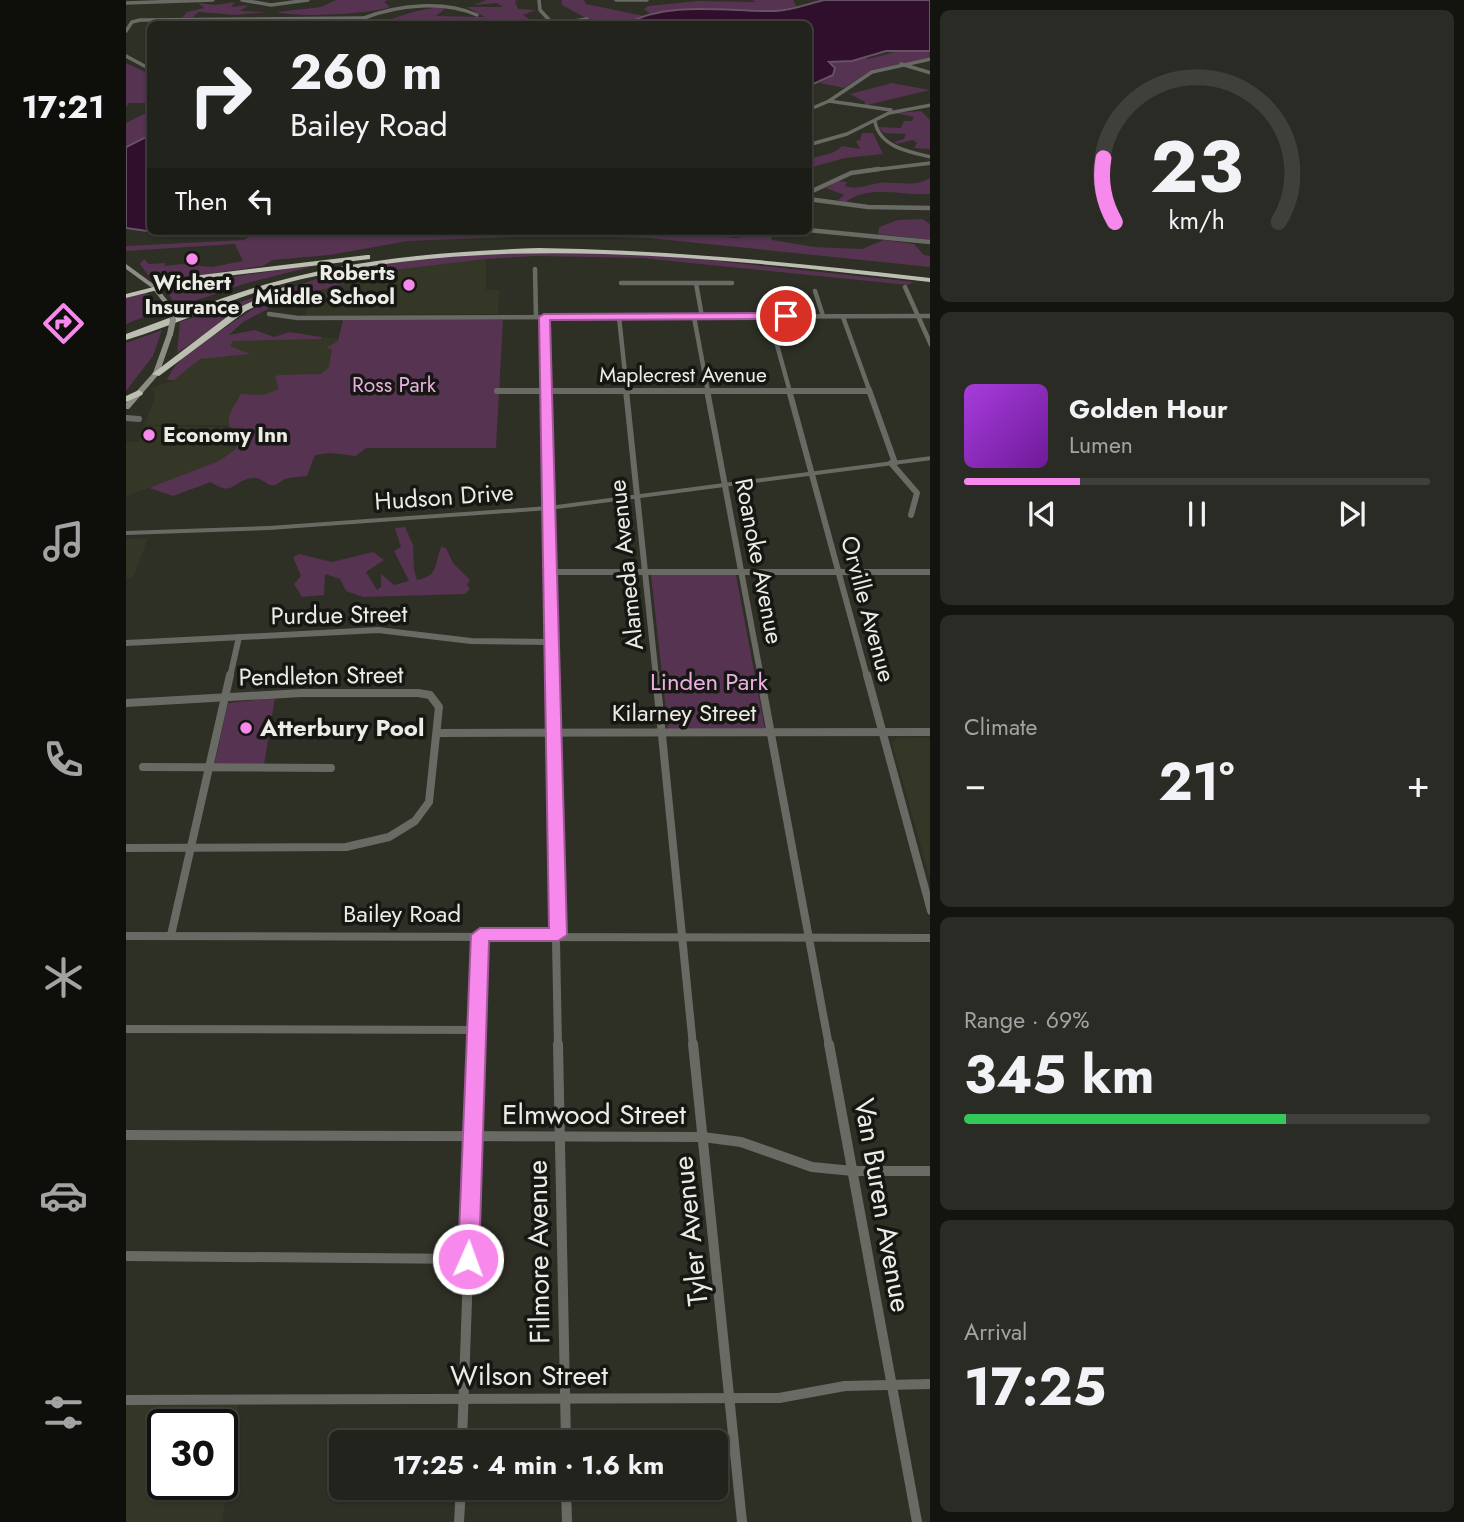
<!DOCTYPE html>
<html lang="en">
<head>
<meta charset="utf-8">
<style>
	:root { --surface:#22231c; --page:#2a2b25; --text:#f1f3f6; --muted:#a2a4a3; --line:#3f403b; --accent:#f788ec }
	body { margin:0; font-family:Jost,sans-serif; background:var(--page); color:var(--text); height:100vh; display:flex; flex-direction:column; font-size:26px; white-space:nowrap }
	* { box-sizing:border-box; margin:0 }
	p { font-size:23px; color:var(--muted) }
	.icon { flex:none; width:38px; height:38px; fill:none; stroke:currentColor; stroke-width:2; stroke-linecap:round; stroke-linejoin:round }
	.map { position:relative; flex:1; overflow:hidden }
	.drawer { display:flex; flex-direction:column; gap:10px; padding:10px; background:#13130f; width:534px }
	.drawer>* { flex:none }
	.hud { position:absolute; left:21px; top:21px; width:665px; height:214px; border-radius:10px; box-shadow:0 2px 5px #0004,0 0 0 2px var(--line); background:#22231c; color:var(--text); overflow:hidden }
	.speed { position:absolute; left:21px; top:1409px; display:flex; gap:14px; font-size:35px; font-weight:700; text-align:center }
	.speed>* { display:grid; place-content:center; width:91px; height:91px; border-radius:50%; background:var(--surface); box-shadow:0 2px 5px #0004,0 0 0 2px var(--line); line-height:1 }
	.speed .limit { border:4px solid #111; border-radius:10px; background:#fff; color:#111 }
	.pin { position:absolute; display:grid; place-items:center; width:60px; height:60px; color:#fff; margin:-30px; border:4px solid #fff; border-radius:50%; box-shadow:0 2px 7px #0007 }
	.me { position:absolute; width:77px; margin:-38px; rotate:2deg; stroke-linejoin:round; filter:drop-shadow(0 0 5px #0008) }
	.turn { display:flex; align-items:center; gap:24px; height:147px; padding:0 28px; font-size:32px }
	.turn .icon { width:91px; height:91px; stroke-width:2.5 }
	.turn b { display:block; font-size:49px; line-height:60px }
	.then { display:flex; align-items:center; height:66px; padding:0 28px; background:#0003; gap:14px; font-size:26px }
	.big { font-size:52px; font-weight:700; line-height:1.1 }
	.drawer .widget { flex:1; display:flex; flex-direction:column; justify-content:center; gap:10px; min-width:0; padding:0 24px; border-radius:10px; background:var(--page) }
	.drawer .dial { align-items:center; gap:0 }
	.dial svg { height:182px; overflow:visible; fill:none; stroke:var(--line); stroke-width:7; stroke-linecap:round; text-anchor:middle }
	.dial text { fill:var(--text); stroke:none }
	.song { display:flex; align-items:center; gap:21px }
	.cover { width:84px; height:84px; border-radius:10px; background:linear-gradient(135deg,hsl(280 70% 55%),hsl(280 70% 35%)) }
	.played { height:7px; border-radius:4px; background:linear-gradient(90deg,var(--accent) 25%,var(--line) 25%) }
	.keys { display:flex; justify-content:space-around; direction:ltr }
	.heat { display:flex; justify-content:space-between; align-items:center; font-size:38px; direction:ltr }
	.charge { height:10px; border-radius:5px; background:linear-gradient(90deg,#34c759 69%,var(--line) 0) }
	.trip { position:absolute; left:203px; top:1430px; width:399px; height:70px; border-radius:10px; background:var(--surface); box-shadow:0 2px 5px #0004,0 0 0 2px var(--line); font-weight:700; line-height:70px; text-align:center }
	main { display:flex; flex:1; min-height:0 }
	.menu { display:flex; flex-direction:column; width:126px; justify-content:space-around; align-items:center; background:#0e0e0b; color:var(--muted) }
	.menu .icon { width:49px; height:49px }
	.menu .on { color:var(--accent) }
	.menu b { font-size:32px; color:var(--text) }
	.map>svg:first-child { display:block }
</style>
</head>
<body>
<main>
<nav class="menu">
<b>17:21</b>
<svg class="icon on" aria-label="directions" viewBox="0 0 24 24"><path d="M12 3l9 9-9 9-9-9zM9 14v-3h6M13 9l2 2-2 2"/></svg>
<svg class="icon" aria-label="music" viewBox="0 0 24 24"><path d="M9 18V5l10-2v13"/><circle cx="6" cy="18" r="3"/><circle cx="16" cy="16" r="3"/></svg>
<svg class="icon" aria-label="phone" viewBox="0 0 24 24"><path d="M5 4h4l2 5-3 2q2 4 5 5l2-3 5 2v4C11 20 4 13 5 4z"/></svg>
<svg class="icon" aria-label="climate" viewBox="0 0 24 24"><path d="M12 3v18M4 7l16 10M4 17L20 7"/></svg>
<svg class="icon" aria-label="car" viewBox="0 0 24 24"><path d="M5 17H2v-5l4-1 3-4h7l3 4 3 1v5h-3M9 17h6M6 11h13"/><circle cx="7" cy="17" r="2"/><circle cx="17" cy="17" r="2"/></svg>
<svg class="icon" aria-label="filters" viewBox="0 0 24 24"><path d="M4 7h16M4 17h16"/><circle cx="9" cy="7" r="2"/><circle cx="15" cy="17" r="2"/></svg>
</nav>
<div class="map">
<svg width="805" height="1522" viewBox="0 0 805 1522">
	<rect width="100%" height="100%" fill="#2e2f25"/>
	<!-- built -->
	<g fill="#353726" fill-rule="evenodd">
		<path d="M360,259v31h13l-1,24 -193,1 7,-23 10,-3 80,-20z"/>
		<path d="M105,337l107,1 -14,61 -87,-1 -9,27h-84l11,-28 -3,-9 22,-8 18,-18 17,-5z"/>
		<path d="M20,426l100,2 -6,16 -23,-1 23,2 -5,12 -109,39v-54h12z"/>
		<path d="M22,538l-15,40h-7v-39z"/>
		<path d="M772,738h32v141l-38,-137z"/>
		<path d="M114,1399l-18,123h-96v-122zM37,1424h59v60h-59z"/>
	</g>
	<!-- green -->
	<g fill="#553351">
		<path d="M210,0h52l-4,2 6,5c-19,7 -94,11 -113,5l44,-5z"/>
		<path d="M360,0h33l-4,1 3,8 18,1 -13,5 10,7 -1,2h-141l-6,-3c22,-7 37,-13 59,-14l1,2 -9,7 49,1 -19,-10h37l-6,-4 -23,2z"/>
		<path d="M436,0h22l2,4 58,12c-39,16 -47,8 -82,-11z"/>
		<path d="M626,0h41l3,6 -19,5 -81,-2 -44,6 -8,-6 4,-3 50,-5 58,1z"/>
		<path d="M109,2l-4,5 18,-2 -9,6 27,1 -33,3 -35,-3 -6,5 -11,1 5,-6 17,-4 -6,-5 17,2z"/>
		<path d="M769,52l34,-1 1,7 -58,12 -28,18 -24,-5 13,-8 -4,-13 23,-1 11,-5 5,3z"/>
		<path d="M0,63l24,11v29h-21l-3,4z"/>
		<path d="M766,83l38,7 -63,15 -3,1 1,-4 -15,-8z"/>
		<path d="M24,111v17l-5,3v6l-19,10v-24z"/>
		<path d="M795,111l9,9v29l-16,-1 3,-5 -4,-3 -16,4 -3,-2 10,-3 2,-5 -22,-1 -6,-6 23,1 3,-7h8l2,-4 -19,-4z"/>
		<path d="M736,133h11l10,21 -38,4 -36,10v-9c11,-4 25,-4 33,-13l18,3 -4,-8 4,-1z"/>
		<path d="M804,178v16c-26,2 -62,-10 -84,8l-8,-2 6,-5 -18,-7 12,-7 9,1 -2,4c13,4 22,-1 34,-3 17,-2 35,5 51,-5z"/>
		<path d="M796,219l8,5v16l-52,-6 1,-7 19,-7z"/>
		<path d="M122,231h298l-34,6 -104,4 -78,14 -57,5 -10,6 -101,15 -14,-6 -8,-11 4,-5 5,5 16,-1v3l16,-2 31,3 31,-6 -8,-17 -109,7v-5l118,-6 6,-4z"/>
		<path d="M422,231h112l76,7 6,-1v-6h27l3,9 43,7 47,2 22,-9 30,4 10,11 6,1v11l-281,-29 -98,-3z"/>
		<path d="M410,251l135,5 243,26 -6,3 -266,-27 -107,-2 -49,3 -84,10 -113,29 -46,24 -14,13 26,-5 19,7 15,-5 33,5 -1,2 -88,2 -3,5 20,8 -50,5 -26,21h-7c11,-26 41,-40 63,-56 21,-13 40,-28 63,-37 76,-28 163,-31 243,-36z"/>
		<path d="M200,263l-79,20 -70,24 -13,-20z"/>
		<path d="M171,283l-47,20 -73,50 3,-31z"/>
		<path d="M20,292l13,19 -33,13v-26z"/>
		<path d="M217,320h160l-7,128h-130l-10,8 -26,-3 -15,2 -8,21c-7,1 -15,1 -22,3 -5,2 -8,8 -15,6 -5,-2 -8,-6 -14,-7 -22,-1 -21,21 -45,4l-38,14 -24,-8 70,-27 17,-12 6,-20 -13,-2c-2,-13 6,-23 12,-33l23,1 15,-6 -4,-12 4,-2 42,-1 8,-7 3,-18 -6,-1 12,-7z"/>
		<path d="M36,330l-9,26 -27,35v-48z"/>
		<path d="M279,527l8,18 1,25 3,10c23,-5 17,-15 24,-33l5,1 7,15 17,17 -3,5 3,4 -5,5 -102,3 -17,-6 -6,-12 -15,-5 -1,21 -22,2 -8,-13 7,-8 -8,-19 6,-3 33,8 41,-10 11,8 -18,12 11,18 4,-3v-13l13,11 15,-4 -15,-30 7,-4 -6,-19z"/>
		<path d="M525,575h85l29,154h-97z"/>
		<path d="M149,698l-11,67 -50,1 14,-63z"/>
	</g>
	<!-- water -->
	<g fill="#2f0f2c" stroke="#675164" stroke-width="2">
		<path d="M698,0h106v51h-44l-34,10 -23,1 6,6 -2,7 -24,11 -1,-62h-182c43,-24 102,-12 150,-13 16,-1 32,-7 48,-11z"/>
		<path d="M24,135v96h6l-2,1 -28,-4v-81z"/>
	</g>
	<g fill="none" stroke-linecap="round" stroke-linejoin="round">
		<!-- minor-far4 -->
		<g stroke="#6a6a65" stroke-width="3.5">
			<path d="M116,0l29,5 37,-5"/>
			<path d="M413,0l1,10 13,14"/>
			<path d="M490,0h31"/>
			<path d="M0,3l87,-3"/>
			<path d="M238,24v-6c34,-13 79,-18 113,-3"/>
			<path d="M430,24l31,-5"/>
			<path d="M0,31l6,-9 8,-2 224,-2"/>
			<path d="M0,56l24,13"/>
			<path d="M775,64l30,9"/>
			<path d="M703,101l62,9"/>
			<path d="M682,110l21,-9 43,-29 59,-13"/>
			<path d="M749,122c5,25 34,30 56,35"/>
			<path d="M682,145l39,-11 42,-21 42,-8"/>
			<path d="M739,171l66,-8"/>
		</g>
		<!-- minor-far3 -->
		<g stroke="#6a6a65" stroke-width="4.5">
			<path d="M682,193l43,-20 28,-4"/>
			<path d="M682,199l60,8 63,1"/>
			<path d="M682,230l123,12"/>
			<path d="M409,269l1,48"/>
			<path d="M495,283h111"/>
			<path d="M570,283l6,34"/>
			<path d="M779,287l26,58"/>
			<path d="M689,291l8,25"/>
			<path d="M143,314l29,4 633,-2"/>
			<path d="M643,316l21,76"/>
			<path d="M418,317l1,75"/>
			<path d="M493,317l8,75"/>
			<path d="M568,317l14,75"/>
			<path d="M717,317l27,75"/>
			<path d="M371,391h372"/>
		</g>
		<!-- minor-far2 -->
		<g stroke="#6a6a65" stroke-width="6">
			<path d="M419,390l6,287"/>
			<path d="M500,390l30,287"/>
			<path d="M581,390l54,287"/>
			<path d="M663,390l78,287"/>
			<path d="M743,390l26,73"/>
			<path d="M371,391h372"/>
			<path d="M0,418l13,1"/>
			<path d="M765,463l26,30 -6,22"/>
			<path d="M424,572h381"/>
			<path d="M0,643l252,-13 93,11 81,1"/>
			<path d="M104,677l9,-40"/>
		</g>
		<!-- minor-far1 -->
		<g stroke="#6a6a65" stroke-width="8">
			<path d="M425,675l7,371"/>
			<path d="M530,675l37,371"/>
			<path d="M634,675l69,371"/>
			<path d="M741,675l64,236"/>
			<path d="M0,703l176,-10h116l12,2 9,12 -10,95 -14,19 -26,16 -43,10 -220,1"/>
			<path d="M312,733l493,-1"/>
			<path d="M17,767l188,1"/>
			<path d="M45,935l59,-260"/>
			<path d="M0,1029l350,1"/>
			<path d="M350,1046l4,-111"/>
		</g>
		<!-- minor -->
		<g stroke="#6a6a65" stroke-width="10">
			<path d="M432,1044l8,398"/>
			<path d="M567,1044l49,478"/>
			<path d="M703,1044l88,478"/>
			<path d="M0,1135l577,2 38,5 71,25 41,4h78"/>
			<path d="M0,1256l343,3"/>
			<path d="M0,1400l653,-2 66,-12 86,-2"/>
			<path d="M336,1442l14,-398"/>
			<path d="M440,1488l1,34"/>
			<path d="M333,1522l2,-34"/>
		</g>
		<!-- tertiary -->
		<g fill="#6a6a65" fill-rule="evenodd">
			<path d="M805,456v4l-382,50 -280,20 -143,5v-4l143,-5 280,-20z"/>
			<path d="M0,932l805,2v8l-805,-2z"/>
		</g>
		<!-- secondary -->
		<g fill="#8b8c84" fill-rule="evenodd">
			<path d="M0,264l30,22 15,19 -1,1h-4l-14,-18 -26,-19z"/>
			<path d="M44,332l3,2 -14,40 -30,35h-3v-6l27,-30 14,-39z"/>
		</g>
		<!-- motorway -->
		<g fill="#bdbeb2" fill-rule="evenodd">
			<path d="M413,248c131,2 261,15 392,30v4c-210,-23 -421,-50 -629,-3 -61,14 -117,43 -176,61v-6c50,-18 100,-39 152,-53 85,-23 173,-30 261,-33z"/>
			<path d="M241,255h3v4l-169,20 -75,19v-4l75,-19z"/>
			<path d="M158,287l7,2 -45,22 -87,65 -7,-2 88,-67z"/>
			<path d="M13,390l4,3 -1,2 -16,7v-6z"/>
		</g>
		<!-- secondary-bridge -->
		<path stroke="#8b8c84" stroke-width="6" d="M42,305l5,15 -3,14"/>
	</g>
	<!-- route -->
	<path fill="#f788ec" stroke="#a15899" stroke-width="2" d="M660,313l4,1v5l-240,1 17,615 -9,6h-69l-10,318 -3,6 -8,3 -7,-3 -3,-6 13,-324 9,-7h69l-10,-611 5,-3z"/>
	<!-- markers -->
	<g fill="#f788ec" stroke="#161612" stroke-width="2.5">
		<circle cx="66" cy="259" r="7"/>
		<circle cx="283" cy="285" r="7"/>
		<circle cx="23" cy="435" r="7"/>
		<circle cx="120" cy="728" r="7"/>
	</g>
	<g text-anchor="middle" stroke-width="7" stroke-linejoin="round" paint-order="stroke">
		<!-- far-poi labels -->
		<g font-size="21" font-weight="bold" fill="#ebece6" stroke="#161612" text-anchor="end">
			<text x="269" y="280">Roberts<tspan x="269" dy="24">Middle School</tspan></text>
			<text x="66" y="290" text-anchor="middle">Wichert<tspan x="66" dy="24">Insurance</tspan></text>
			<text x="37" y="442" text-anchor="start">Economy Inn</text>
		</g>
		<!-- far-street labels -->
		<g font-size="21" fill="#ebece6" stroke="#161612">
			<text x="557" y="382">Maplecrest Avenue</text>
		</g>
		<!-- far-park labels -->
		<g font-size="21" fill="#ecafe4" stroke="#161612">
			<text x="268" y="392">Ross Park</text>
		</g>
		<!-- street labels -->
		<g font-size="24" fill="#ebece6" stroke="#161612">
			<text transform="translate(318 497) rotate(-4)" y="8">Hudson Drive</text>
			<text transform="translate(633 561) rotate(79)" y="8">Roanoke Avenue</text>
			<text transform="translate(500 565) rotate(-96)" y="8">Alameda Avenue</text>
			<text transform="translate(742 609) rotate(75)" y="8">Orville Avenue</text>
			<text transform="translate(213 615) rotate(-1)" y="8">Purdue Street</text>
			<text transform="translate(195 676) rotate(-1)" y="8">Pendleton Street</text>
			<text x="558" y="721">Kilarney Street</text>
			<text x="276" y="922">Bailey Road</text>
		</g>
		<!-- park labels -->
		<g font-size="24" fill="#ecafe4" stroke="#161612">
			<text x="583" y="690">Linden Park</text>
		</g>
		<!-- poi labels -->
		<g font-size="24" font-weight="bold" fill="#ebece6" stroke="#161612" text-anchor="start">
			<text x="134" y="736">Atterbury Pool</text>
		</g>
		<!-- near-street labels -->
		<g font-size="28" fill="#ebece6" stroke="#161612">
			<text x="468" y="1124">Elmwood Street</text>
			<text transform="translate(757 1205) rotate(80)" y="10">Van Buren Avenue</text>
			<text transform="translate(564 1231) rotate(-96)" y="10">Tyler Avenue</text>
			<text transform="translate(412 1252) rotate(-91)" y="10">Filmore Avenue</text>
			<text x="403" y="1385">Wilson Street</text>
		</g>
	</g>
</svg>
<div class="speed"><div class="limit">30</div></div>
<div class="pin" style="left:660px;top:316px;background:#d93025"><svg class="icon" aria-label="arrive" viewBox="0 0 24 24"><path d="M6 21V4h12l-3 4 3 4H6"/></svg></div>
<svg class="me" style="left:342px;top:1259px" viewBox="-20 -20 40 40"><circle r="17" fill="#f788ec" stroke="#fff" stroke-width="3"/><path d="M0-11L8 9 0 5-8 9z" fill="#fff"/></svg>
<div class="trip">17:25 · 4 min · 1.6 km</div>
<div class="hud">
<div class="turn"><svg class="icon" aria-label="right" viewBox="0 0 24 24"><path d="M7 20v-9h11M14 6l5 5-5 5"/></svg><div><b>260 m</b>Bailey Road</div></div>
<div class="then">Then<svg class="icon" aria-label="left" viewBox="0 0 24 24"><path d="M17 20v-9H6M10 6l-5 5 5 5"/></svg></div>
</div>
</div>
<section class="drawer">
<div class="widget dial"><svg viewBox="0 0 100 80">
<path d="M14 69A42 42 0 1 1 86 69"/>
<path d="M14 69A42 42 0 0 1 9 41" stroke="#f788ec"/>
<text x="50" y="56" font-size="32" font-weight="700">23</text>
<text x="50" y="72" font-size="11">km/h</text>
</svg></div>
<div class="widget">
<div class="song"><i class="cover"></i><div><b>Golden Hour</b><p>Lumen</p></div></div>
<div class="played"></div>
<div class="keys"><svg class="icon" aria-label="previous" viewBox="0 0 24 24"><path d="M18 5L8 12l10 7zM5 5v14"/></svg><svg class="icon" aria-label="pause" viewBox="0 0 24 24"><path d="M8 5v14M16 5v14"/></svg><svg class="icon" aria-label="next" viewBox="0 0 24 24"><path d="M6 5l10 7-10 7zM19 5v14"/></svg></div>
</div>
<div class="widget"><p>Climate</p>
<div class="heat"><a>−</a><b class="big">21°</b><a>+</a></div>
</div>
<div class="widget"><p>Range · 69%</p><b class="big">345 km</b><div class="charge"></div></div>
<div class="widget"><p>Arrival</p><b class="big">17:25</b></div>
</section>
</main>
</body>
</html>
